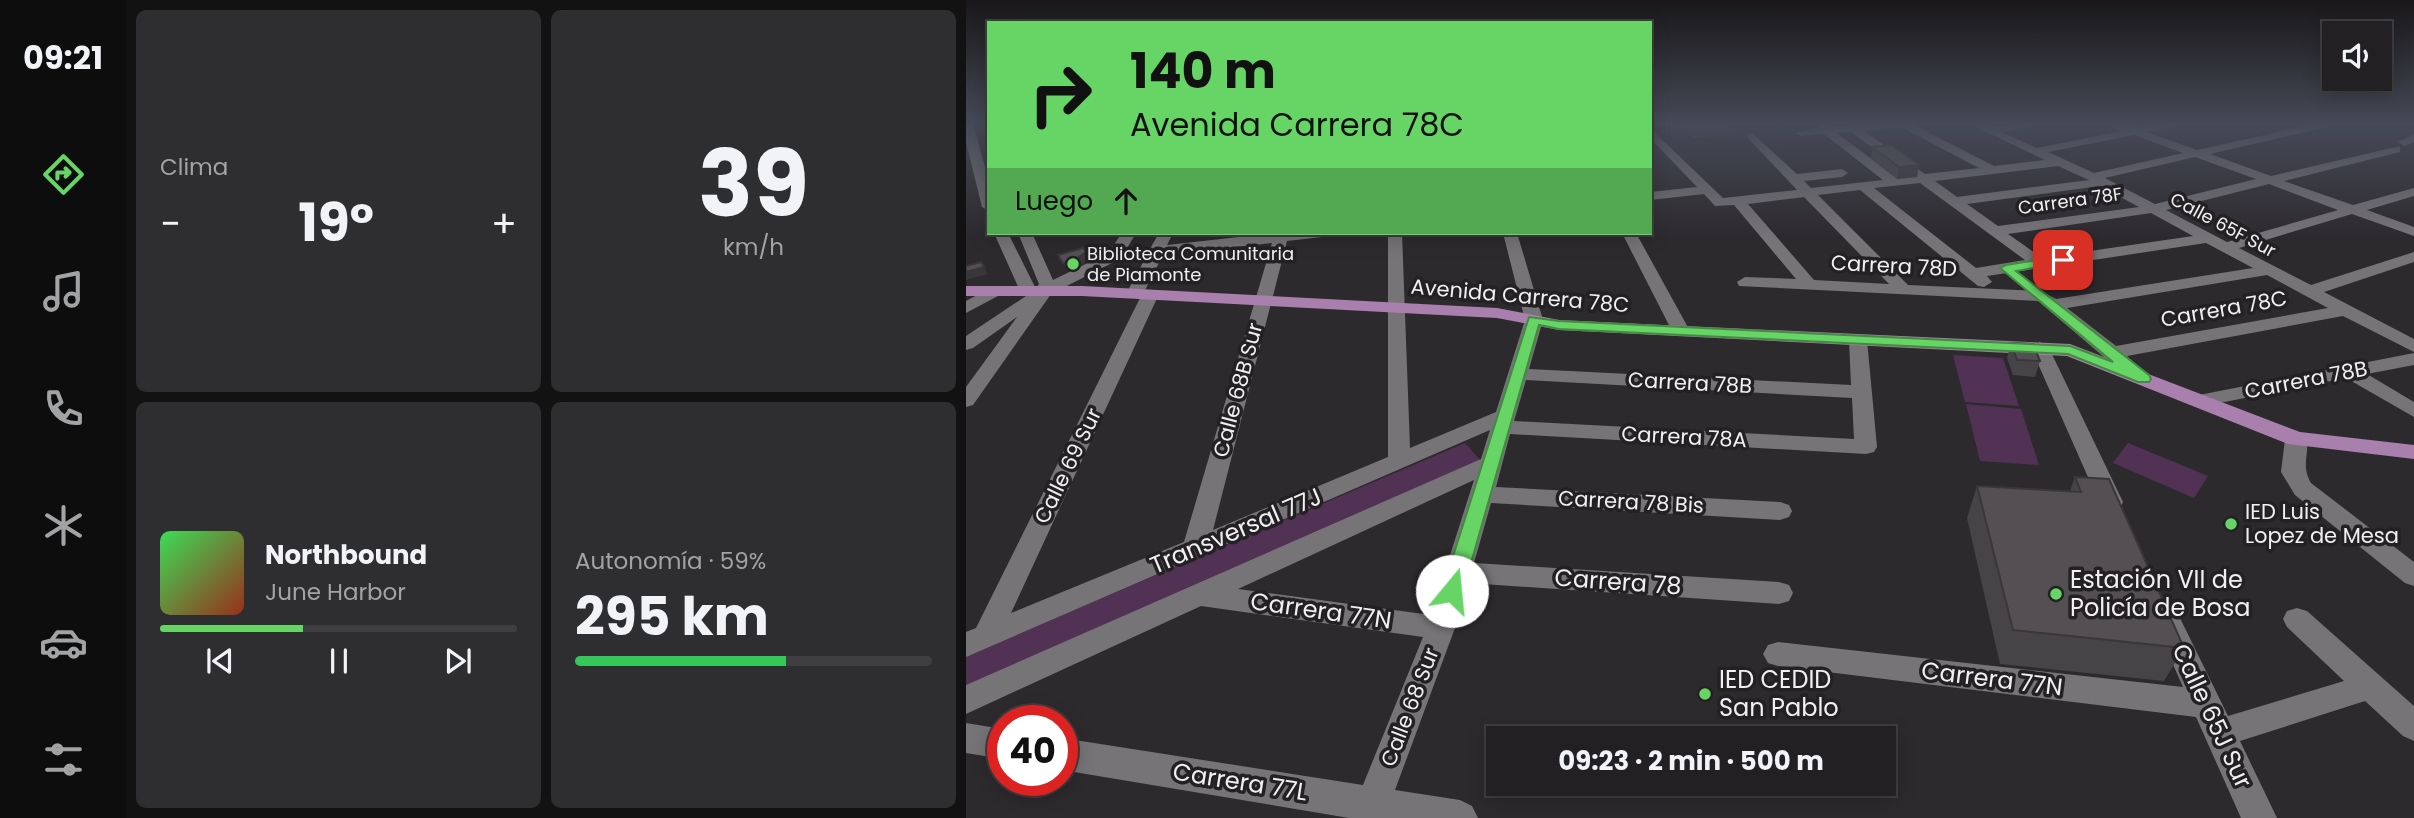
<!DOCTYPE html>
<html lang="es">
<head>
<meta charset="utf-8">
<style>
	:root { --surface:#222022; --page:#2e2d2f; --text:#f1f3f6; --muted:#a2a3a5; --line:#3f3e40; --accent:#67d466 }
	body { margin:0; font-family:Poppins,sans-serif; background:var(--page); color:var(--text); height:100vh; display:flex; flex-direction:column; font-size:26px; white-space:nowrap }
	* { box-sizing:border-box; margin:0 }
	p { font-size:23px; color:var(--muted) }
	.icon { flex:none; width:38px; height:38px; fill:none; stroke:currentColor; stroke-width:2; stroke-linecap:round; stroke-linejoin:round }
	.map { position:relative; flex:1; overflow:hidden }
	.details { display:flex; flex-direction:column; gap:10px; padding:10px; background:#131213; width:840px }
	.details>* { flex:none }
	.hud { position:absolute; left:21px; top:21px; width:665px; height:214px; border-radius:0px; box-shadow:0 4px 18px #0003,0 0 0 2px var(--line); background:#67d466; color:#111; overflow:hidden }
	.buttons { position:absolute; left:1356px; top:21px; display:grid; gap:14px }
	.buttons a { display:grid; place-items:center; width:70px; height:70px; border-radius:0px; background:var(--surface); box-shadow:0 4px 18px #0003,0 0 0 2px var(--line); font-size:35px }
	.speed { position:absolute; left:21px; top:705px; display:flex; gap:14px; font-size:35px; font-weight:700; text-align:center }
	.speed>* { display:grid; place-content:center; width:91px; height:91px; border-radius:50%; background:var(--surface); box-shadow:0 4px 18px #0003,0 0 0 2px var(--line); line-height:1 }
	.speed .limit { border:10px solid #d22; background:#fff; color:#111 }
	.pin { position:absolute; display:grid; place-items:center; width:60px; height:60px; color:#fff; margin:-30px; border-radius:14px; box-shadow:0 4px 10px #0006 }
	.me { position:absolute; width:77px; margin:-38px; rotate:17deg; stroke-linejoin:round; filter:drop-shadow(0 0 5px #0008) }
	.turn { display:flex; align-items:center; gap:24px; height:147px; padding:0 28px; font-size:32px }
	.turn .icon { width:91px; height:91px; stroke-width:2.5 }
	.turn b { display:block; font-size:49px; line-height:60px }
	.then { display:flex; align-items:center; height:66px; padding:0 28px; background:#0003; gap:14px; font-size:26px }
	.big { font-size:52px; font-weight:700; line-height:1.1 }
	.details .widget { flex:1; display:flex; flex-direction:column; justify-content:center; gap:10px; min-width:0; padding:0 24px; border-radius:10px; background:var(--page) }
	.details .dial { align-items:center; gap:0 }
	.dial b { font-size:91px; line-height:1 }
	.song { display:flex; align-items:center; gap:21px }
	.cover { width:84px; height:84px; border-radius:10px; background:linear-gradient(135deg,hsl(130 70% 55%),hsl(10 70% 35%)) }
	.played { height:7px; border-radius:4px; background:linear-gradient(90deg,var(--accent) 40%,var(--line) 40%) }
	.keys { display:flex; justify-content:space-around; direction:ltr }
	.heat { display:flex; justify-content:space-between; align-items:center; font-size:38px; direction:ltr }
	.charge { height:10px; border-radius:5px; background:linear-gradient(90deg,#34c759 59%,var(--line) 0) }
	.details .tiles { flex:1; display:grid; gap:10px; grid-template-columns:repeat(2,1fr) }
	.trip { position:absolute; left:520px; top:726px; width:410px; height:70px; border-radius:0px; background:var(--surface); box-shadow:0 4px 18px #0003,0 0 0 2px var(--line); font-weight:700; line-height:70px; text-align:center }
	main { display:flex; flex:1; min-height:0 }
	.menu { display:flex; flex-direction:column; width:126px; justify-content:space-around; align-items:center; background:#0e0d0e; color:var(--muted) }
	.menu .icon { width:49px; height:49px }
	.menu .selected { color:var(--accent) }
	.menu b { font-size:32px; color:var(--text) }
	.map>svg:first-child { display:block }
</style>
</head>
<body>
<main>
<nav class="menu">
<b>09:21</b>
<svg class="icon selected" aria-label="directions" viewBox="0 0 24 24"><path d="M12 3l9 9-9 9-9-9zM9 14v-3h6M13 9l2 2-2 2"/></svg>
<svg class="icon" aria-label="music" viewBox="0 0 24 24"><path d="M9 18V5l10-2v13"/><circle cx="6" cy="18" r="3"/><circle cx="16" cy="16" r="3"/></svg>
<svg class="icon" aria-label="phone" viewBox="0 0 24 24"><path d="M5 4h4l2 5-3 2q2 4 5 5l2-3 5 2v4C11 20 4 13 5 4z"/></svg>
<svg class="icon" aria-label="climate" viewBox="0 0 24 24"><path d="M12 3v18M4 7l16 10M4 17L20 7"/></svg>
<svg class="icon" aria-label="car" viewBox="0 0 24 24"><path d="M5 17H2v-5l4-1 3-4h7l3 4 3 1v5h-3M9 17h6M6 11h13"/><circle cx="7" cy="17" r="2"/><circle cx="17" cy="17" r="2"/></svg>
<svg class="icon" aria-label="filters" viewBox="0 0 24 24"><path d="M4 7h16M4 17h16"/><circle cx="9" cy="7" r="2"/><circle cx="15" cy="17" r="2"/></svg>
</nav>
<section class="details">
<div class="tiles">
<div class="widget"><p>Clima</p>
<div class="heat"><a>−</a><b class="big">19°</b><a>+</a></div>
</div>
<div class="widget dial"><b>39</b><p>km/h</p></div>
<div class="widget">
<div class="song"><i class="cover"></i><div><b>Northbound</b><p>June Harbor</p></div></div>
<div class="played"></div>
<div class="keys"><svg class="icon" aria-label="previous" viewBox="0 0 24 24"><path d="M18 5L8 12l10 7zM5 5v14"/></svg><svg class="icon" aria-label="pause" viewBox="0 0 24 24"><path d="M8 5v14M16 5v14"/></svg><svg class="icon" aria-label="next" viewBox="0 0 24 24"><path d="M6 5l10 7-10 7zM19 5v14"/></svg></div>
</div>
<div class="widget"><p>Autonomía · 59%</p><b class="big">295 km</b><div class="charge"></div></div>
</div>
</section>
<div class="map">
<svg width="1448" height="818" viewBox="0 0 1448 818">
	<rect width="100%" height="100%" fill="#2d2a2e"/>
	<!-- green -->
	<g fill="#513154">
		<path d="M706,124h52l11,10 -41,4 -9,-10 -9,1z"/>
		<path d="M987,355l50,3 16,48 -54,-4z"/>
		<path d="M1000,404l55,5 18,56 -59,-4z"/>
		<path d="M499,443l16,18 -515,228v-33z"/>
		<path d="M1162,443l80,33 -14,22 -81,-35z"/>
	</g>
	<g fill="none" stroke-linecap="round" stroke-linejoin="round">
		<!-- minor -->
		<g fill="#777478" fill-rule="evenodd">
			<path d="M0,124h7l16,57v30l-7,-4 -16,-65z"/>
			<path d="M16,124h7v6l-4,-1z"/>
			<path d="M856,124l7,3 83,-3 82,42 51,-6 -75,-36 20,3 44,-3 -5,3 -28,5 36,16 85,-17 -13,-7h14l12,4 41,-4 -1,2 -28,6 50,18 117,-26h18l-1,2 -121,28 61,22 129,-30v6l-116,29 69,24 61,-17v8l-47,14 47,17v9l-62,-22 -113,34 72,37 103,-33v10l-90,30 90,47v13l-71,-36 -216,40 5,5 -10,6 -18,-10 -66,-56 -299,-15 -2,-4 8,-5 51,2 -62,-74 -19,1 -11,-12 -54,6v-8l47,-5 -47,-49v-10l73,70 74,-8 -49,-52v-4l4,-1 45,41 45,-5 6,4 -6,4 -38,4 7,7 72,-8 -59,-46 -23,2 -6,-3 22,-5zM935,127l78,41 -54,6 -61,-43zM885,132l60,44 -14,2 -60,-45zM1168,135l49,18 -89,20 -46,-21zM1229,157l61,22 -101,25 -50,-26zM1092,166l31,14 -132,17 -22,-16zM954,183l105,77 -49,8 -102,-80zM1303,184l69,26 -111,32 -61,-32zM1134,186l39,21 -141,19 -31,-22zM894,190l118,96 6,1 8,-5 -5,-6 219,-33 47,25 -197,31 -15,-8 -133,-6 -90,-90zM838,197l85,87 -75,-4 -66,-76zM1185,213l42,23 -151,22 -34,-24zM1301,275l61,33 -212,38 -49,-38z"/>
			<path d="M1448,134v8l-10,4 -6,-4z"/>
			<path d="M28,233h14l28,56 3,-5 -21,-51h14l21,47 55,-27 14,-20h14l-10,17 25,-3 8,-14h14l-6,12 108,-12h54l-7,4 -35,4 -74,289 175,-73v-224h14l8,215 86,-36 29,-92 -22,-87h14l26,87 -14,49 322,16 -2,-45 9,-6 9,6 10,107 -3,5 -8,2 -356,-20 -14,53 284,15 9,3 3,6 -3,6 -9,3 -289,-17 -17,60 305,19 10,3 4,8 -4,8 -10,3 -311,-21 -13,45 -60,162 65,10 12,6 6,12h-129l-287,-48v-32l301,47 60,-148 -222,-31 -235,108v-29l515,-226 9,-29 -524,227v-25l10,-4 164,-330h-11l-3,-4 20,-37 -28,3 -67,34 -78,111 -7,2v-20l51,-70 -44,31 -7,2v-14l60,-40 -6,-5zM306,243l-88,299 -173,71 148,-319 -3,-4h-11l18,-35zM560,380l326,18 2,41 -340,-18zM508,480l-43,135 -193,-26z"/>
			<path d="M656,233h14l54,98 -3,4 -6,1 -9,-5z"/>
			<path d="M26,287l6,1 2,4 -2,4 -32,17v-12z"/>
			<path d="M1074,342l9,6 74,154 -3,6 -9,2 -9,-2 -3,-6 -68,-154z"/>
			<path d="M1448,353v12l-47,9 47,28v15l-68,-39 -147,29 -7,-2 -3,-4 3,-4 7,-2z"/>
			<path d="M1330,432l8,2c9,16 -5,28 7,49l103,79v24l-9,-3 -110,-88 -14,-23 4,-33 3,-5z"/>
			<path d="M1331,608l10,3 107,95v35l-11,-5 -38,-35 -125,40 37,77h-36l-45,-101 -418,-51 -10,-3 -5,-9 5,-9 10,-3 405,45 -27,-61 4,-8 10,-4 10,4 48,98 116,-35 -57,-54 -4,-8 4,-8z"/>
			<path d="M0,723l37,6v30l-37,-6z"/>
		</g>
		<!-- major -->
		<path fill="#a980ad" fill-rule="evenodd" d="M0,286h116l415,22 62,12 511,24 230,88 114,13v14l-126,-15 -221,-88 -508,-26 -62,-12 -415,-22h-116z"/>
	</g>
	<!-- wall -->
	<g fill="#474447">
		<path d="M906,147l47,18 -2,12 -20,2 -26,-20z"/>
		<path d="M1045,343l29,18 -5,16 -22,-2 -6,-17z"/>
		<path d="M1109,477l109,171 -20,33 -164,-17 -33,-146 10,-32 93,5z"/>
	</g>
	<!-- shaded-wall -->
	<g fill="#3a373a">
		<path d="M953,165l-2,12 -20,2 2,-12z"/>
		<path d="M120,252l3,7 -10,8 -12,3 -4,-7z"/>
		<path d="M18,267l4,7 -22,6v-8z"/>
	</g>
	<!-- building -->
	<g fill="#534f53" stroke="#3a373a" stroke-width="2">
		<path d="M925,145l28,20 -20,2 -27,-20z"/>
		<path d="M117,248l3,4 -11,8 -12,3 -5,-8z"/>
		<path d="M15,262l3,5 -18,5v-6z"/>
		<path d="M1045,343l22,1 7,17 -23,-1z"/>
		<path d="M1109,477l34,2 75,169 -171,-18 -36,-144 104,6z"/>
	</g>
	<!-- sky -->
	<linearGradient id="sky" x2="0" y2="1"><stop stop-color="#191719"/><stop offset="0.52" stop-color="#464a57"/><stop offset="1" stop-color="#464a57" stop-opacity="0"/></linearGradient>
	<rect width="1448" height="238" fill="url(#sky)"/>
	<!-- route -->
	<path fill="#67d466" stroke="#438a42" stroke-width="2" d="M1097,256l4,1v5l-51,9 133,104 2,4 -2,3h-11l-70,-28 -509,-25 -20,-4 -76,266 -3,5 -8,3 -7,-3 -3,-5 87,-274 30,4 511,25 43,16 -113,-94 6,-3z"/>
	<!-- markers -->
	<g fill="#67d466" stroke="#242124" stroke-width="2.5">
		<circle cx="107" cy="264" r="7"/>
		<circle cx="1265" cy="524" r="7"/>
		<circle cx="1090" cy="594" r="7"/>
		<circle cx="739" cy="694" r="7"/>
	</g>
	<g text-anchor="middle" stroke-width="7" stroke-linejoin="round" paint-order="stroke">
		<!-- far-street labels -->
		<g font-size="18" fill="#f1eff2" stroke="#242124">
			<text transform="translate(1104 201) rotate(-8)" y="6">Carrera 78F</text>
			<text transform="translate(1257 225) rotate(28)" y="6">Calle 65F Sur</text>
		</g>
		<!-- far-poi labels -->
		<g font-size="18" fill="#f1eff2" stroke="#242124" text-anchor="start">
			<text x="121" y="260">Biblioteca Comunitaria<tspan x="121" dy="21">de Piamonte</tspan></text>
		</g>
		<!-- street labels -->
		<g font-size="21" fill="#f1eff2" stroke="#242124">
			<text transform="translate(928 266) rotate(3)" y="7">Carrera 78D</text>
			<text transform="translate(554 296) rotate(5)" y="7">Avenida Carrera 78C</text>
			<text transform="translate(1258 309) rotate(-10)" y="7">Carrera 78C</text>
			<text transform="translate(1340 380) rotate(-11)" y="7">Carrera 78B</text>
			<text transform="translate(724 383) rotate(3)" y="7">Carrera 78B</text>
			<text transform="translate(272 390) rotate(-75)" y="7">Calle 68B Sur</text>
			<text transform="translate(718 437) rotate(3)" y="7">Carrera 78A</text>
			<text transform="translate(102 466) rotate(-64)" y="7">Calle 69 Sur</text>
			<text transform="translate(665 502) rotate(3)" y="7">Carrera 78 Bis</text>
			<text transform="translate(444 707) rotate(-69)" y="7">Calle 68 Sur</text>
		</g>
		<!-- poi labels -->
		<g font-size="21" fill="#f1eff2" stroke="#242124" text-anchor="start">
			<text x="1279" y="519">IED Luis<tspan x="1279" dy="24">Lopez de Mesa</tspan></text>
		</g>
		<!-- near-street labels -->
		<g font-size="24" fill="#f1eff2" stroke="#242124">
			<text transform="translate(270 531) rotate(-23)" y="8">Transversal 77J</text>
			<text transform="translate(652 582) rotate(4)" y="8">Carrera 78</text>
			<text transform="translate(355 611) rotate(8)" y="8">Carrera 77N</text>
			<text transform="translate(1026 679) rotate(7)" y="8">Carrera 77N</text>
			<text transform="translate(1246 716) rotate(65)" y="8">Calle 65J Sur</text>
			<text transform="translate(274 782) rotate(9)" y="8">Carrera 77L</text>
		</g>
		<!-- near-poi labels -->
		<g font-size="24" fill="#f1eff2" stroke="#242124" text-anchor="start">
			<text x="1104" y="588">Estación VII de<tspan x="1104" dy="28">Policía de Bosa</tspan></text>
			<text x="753" y="688">IED CEDID<tspan x="753" dy="28">San Pablo</tspan></text>
		</g>
	</g>
</svg>
<div class="buttons">
<a><svg class="icon" aria-label="sound" viewBox="0 0 24 24"><path d="M4 9h4l5-4v14l-5-4H4zM17 9q2 3 0 6"/></svg></a>
</div>
<div class="speed"><div class="limit">40</div></div>
<div class="pin" style="left:1097px;top:260px;background:#d93025"><svg class="icon" aria-label="arrive" viewBox="0 0 24 24"><path d="M6 21V4h12l-3 4 3 4H6"/></svg></div>
<svg class="me" style="left:486px;top:591px" viewBox="-20 -20 40 40"><circle r="19" fill="#fff"/><path d="M0-13L10 11 0 6-10 11z" fill="#67d466"/></svg>
<div class="trip">09:23 · 2 min · 500 m</div>
<div class="hud">
<div class="turn"><svg class="icon" aria-label="right" viewBox="0 0 24 24"><path d="M7 20v-9h11M14 6l5 5-5 5"/></svg><div><b>140 m</b>Avenida Carrera 78C</div></div>
<div class="then">Luego<svg class="icon" aria-label="ahead" viewBox="0 0 24 24"><path d="M12 20V5M6 11l6-6 6 6"/></svg></div>
</div>
</div>
</main>
</body>
</html>
